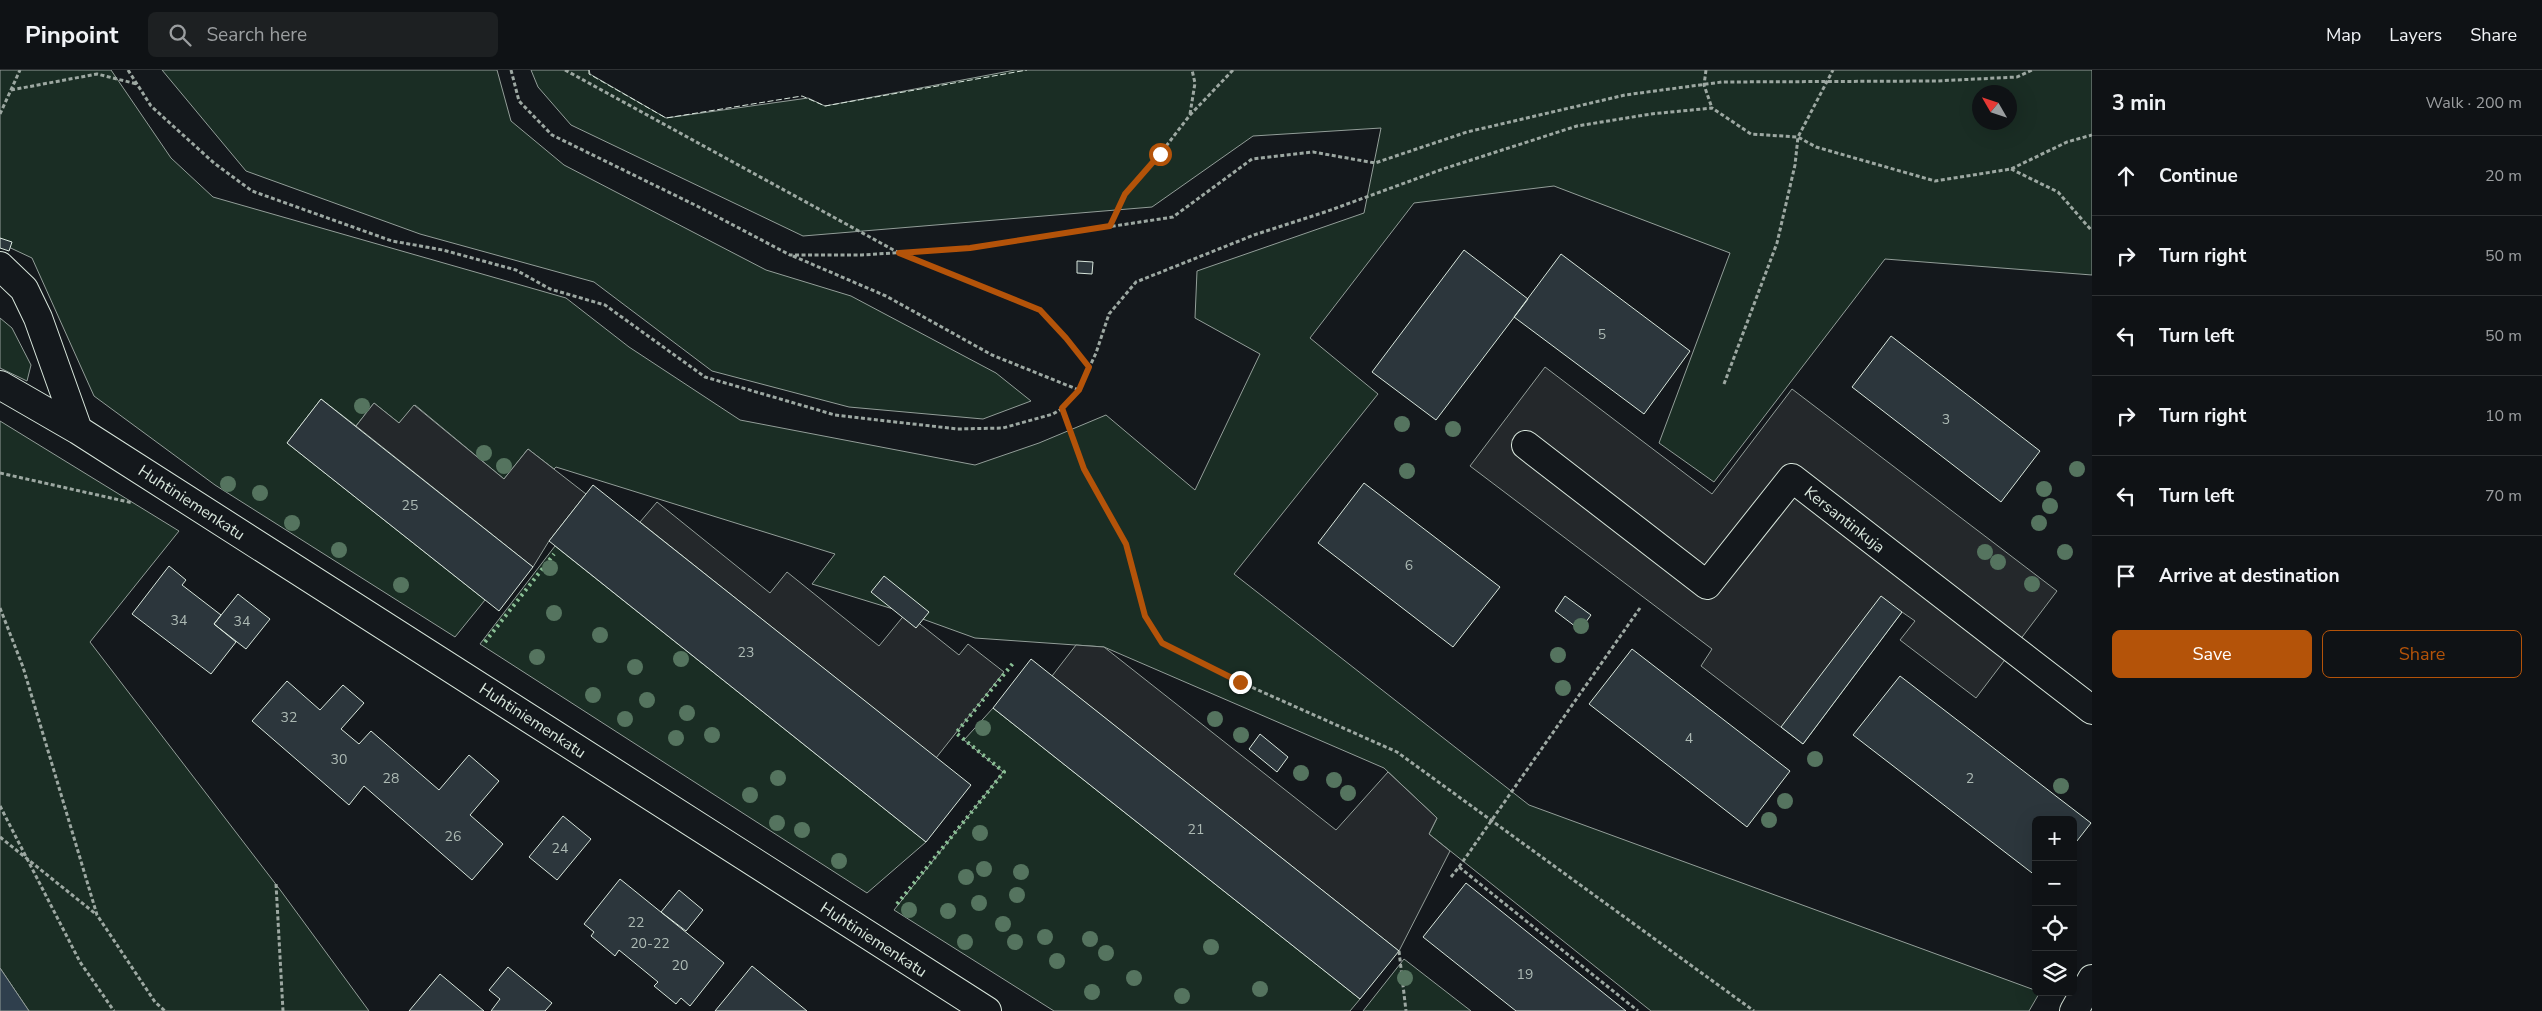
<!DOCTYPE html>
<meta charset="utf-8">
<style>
body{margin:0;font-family:"Nunito Sans",sans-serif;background:#1d2022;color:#f1f3f6}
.controls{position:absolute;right:15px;bottom:15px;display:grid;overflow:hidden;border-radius:8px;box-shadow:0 5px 20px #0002}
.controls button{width:45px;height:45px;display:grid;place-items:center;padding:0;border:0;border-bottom:1px solid #2f3234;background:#0f1215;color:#f1f3f6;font:25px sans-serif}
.compass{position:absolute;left:1972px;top:15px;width:45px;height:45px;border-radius:50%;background:#0f1215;box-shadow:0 5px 20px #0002;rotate:309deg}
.stop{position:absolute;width:15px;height:15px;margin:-11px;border:4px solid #b45309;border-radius:50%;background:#fff}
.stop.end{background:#b45309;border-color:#fff;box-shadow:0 1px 5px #0008}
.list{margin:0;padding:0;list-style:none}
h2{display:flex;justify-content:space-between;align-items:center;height:65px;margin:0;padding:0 20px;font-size:21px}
h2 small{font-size:16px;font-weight:400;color:#9b9ea0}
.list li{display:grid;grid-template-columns:32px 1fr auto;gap:15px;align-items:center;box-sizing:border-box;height:80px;padding:0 20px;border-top:1px solid #2f3234}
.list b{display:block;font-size:19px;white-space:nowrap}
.list em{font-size:16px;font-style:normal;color:#9b9ea0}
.actions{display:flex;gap:10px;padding:15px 20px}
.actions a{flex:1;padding:11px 0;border:1px solid #b45309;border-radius:8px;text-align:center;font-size:18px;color:#b45309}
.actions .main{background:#b45309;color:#fff}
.icon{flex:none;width:28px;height:28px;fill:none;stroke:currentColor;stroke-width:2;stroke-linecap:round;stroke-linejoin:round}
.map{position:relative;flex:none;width:2092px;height:941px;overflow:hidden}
header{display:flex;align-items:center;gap:30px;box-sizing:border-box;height:70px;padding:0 25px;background:#0f1215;border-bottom:1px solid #2f3234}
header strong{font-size:24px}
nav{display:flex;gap:28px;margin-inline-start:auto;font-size:18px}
.search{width:350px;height:45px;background:#1d2022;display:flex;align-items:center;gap:12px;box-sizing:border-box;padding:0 18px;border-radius:8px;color:#9b9ea0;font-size:19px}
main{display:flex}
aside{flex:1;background:#0f1215}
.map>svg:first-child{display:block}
</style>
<header>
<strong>Pinpoint</strong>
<div class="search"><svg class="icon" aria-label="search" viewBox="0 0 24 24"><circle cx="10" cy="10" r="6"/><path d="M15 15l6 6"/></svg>Search here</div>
<nav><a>Map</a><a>Layers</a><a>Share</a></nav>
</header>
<main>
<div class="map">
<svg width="2092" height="941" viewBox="0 0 2092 941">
<rect width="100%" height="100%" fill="#14181c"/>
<path fill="#1a2d24" stroke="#939e99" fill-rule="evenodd" d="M0,0H111L171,88L213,127L566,228L629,277L740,350L975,395L1039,373L1106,345L1195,420L1260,284L1195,248L1197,201L1364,143L1381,58L1253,66L1152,137L803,166L571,55L538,17L531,0H589L590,4L666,48L808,28L825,36L1015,0H2092V205L1885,189L1714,412L1659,373L1730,183L1554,116L1414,133L1310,268L1378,324L1234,504L1529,735L2040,922L2029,941H1651L1429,764L1437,748L1384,698L1104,577L975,568L906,543L812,514L835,484L556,397L554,399L528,379L504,409L415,335L399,353L374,333L356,356L321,329L287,373L485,530L455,567L215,415L94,326L32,188L0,173ZM1980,22H2010V52H1980Z
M162,0H497L511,51L564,95L766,200L851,226L996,303L1031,331L983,349L849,337L712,301L594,212L420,164L246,101Z
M0,248L12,258L31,295L27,311L0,298Z
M0,351L179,461L90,572L281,821L369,941H29L0,898Z
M555,476L926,772L867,823L480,574Z
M993,638L1360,929L1350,941H1054L894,840L1003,702L964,670Z
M1404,889L1471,941H1363Z"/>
<path fill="#24282b" stroke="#939e99" d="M1545,297L1712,424L1792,319L2057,521L1976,628L1900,570L1915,551L1902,542L1803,674L1701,596L1712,579L1470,396Z
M374,333L399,353L414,335L504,409L528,379L586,424L549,471L533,497L356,356Z
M657,432L770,523L787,502L879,576L906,543L959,585L968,574L1004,602L936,688L640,452Z
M1076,575L1104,577L1336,760L1388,702L1437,748L1429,764L1450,781L1399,881L1052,606Z"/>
<path fill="#2f3f4d" stroke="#939e99" d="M0,898L29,941H0Z"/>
<path fill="#2c363c" stroke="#d8e6dc" d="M0,168L12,172L9,181L0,178Z
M1464,180L1528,229L1436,350L1372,302Z
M1561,184L1690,281L1644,344L1514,247Z
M1077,191L1093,192L1092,204L1077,203Z
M1891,266L2040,381L2001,432L1852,317Z
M321,329L533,497L499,541L287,373Z
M1364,413L1500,517L1453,577L1318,473Z
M593,415L971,715L926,772L549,471Z
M169,496L186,510L182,515L221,545L214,554L236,572L211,604L132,544Z
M884,506L929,542L916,558L871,522Z
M238,524L270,549L246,579L214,554Z
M1565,526L1591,545L1580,560L1555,541Z
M1881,526L1902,542L1803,674L1781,657Z
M1632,579L1790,701L1747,757L1589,634Z
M1031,589L1399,881L1360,929L993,638Z
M1900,606L2091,753L2073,776V750H2036V806L1853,665Z
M287,611L320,640L343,615L364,633L341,659L359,674L371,661L439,720L469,685L499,711L470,745L503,774L472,810L364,716L349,735L252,651Z
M1260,664L1288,687L1277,702L1249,679Z
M563,746L591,769L557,810L529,787Z
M620,809L724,893L690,936L681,928L676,934L654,916L658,912L619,880L615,886L591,866L594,862L584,854Z
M1466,813L1626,941H1516L1423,867Z
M679,820L703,840L686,861L661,842Z
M752,896L807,941H715Z
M508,897L552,933L545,941H491L500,929L489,920Z
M440,904L484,941H409Z"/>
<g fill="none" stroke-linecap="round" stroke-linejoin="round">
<g stroke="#d8e6dc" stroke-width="30">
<path id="minor" d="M0,196L24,219L38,248L78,360
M0,315L78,360L987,941
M1526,375L1707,515L1792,408L2092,640
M2074,941L2092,909"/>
</g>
<path stroke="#9da8a2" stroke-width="3" stroke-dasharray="4 2.5" stroke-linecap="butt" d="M128,0L151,36L214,93L252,121L392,171L443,180L516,200L550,219L605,235L705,307L835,345L957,359L1003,358L1053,344L1063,338L1079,320L1096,283L1109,244L1136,212L1254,165L1328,141L1443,99L1577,56L1651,44L1712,38L1751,64L1798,67L1816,77L1935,111L2011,99L2067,72L2092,65
M511,0L519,31L552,65L697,136L790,185H862L970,178L1173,147L1252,89L1313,82L1375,93L1467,62L1625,25L1722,12L1936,11L2017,7L2032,0
M565,0L899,183L1040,241L1066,268L1089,297
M1706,0L1704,15L1712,38
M11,20L97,4L137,14
M0,44L20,0
M1190,44L1195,13L1192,0
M2011,99L2058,122L2092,161
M1110,155L1125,124L1160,84L1190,45L1233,0
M793,186L886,226L992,285L1079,320
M1724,314L1777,173L1795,95L1798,67L1833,0
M1063,338L1084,399L1126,474L1145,546L1162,573L1240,612L1397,682L1754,941
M0,403L133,433
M0,538L23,597L97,845L155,932L165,941
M0,736L80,892L114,941
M0,767L97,845
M1459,797L1640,538
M1451,807L1459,797L1638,941
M276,814L283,941
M1399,881L1406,941"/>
<use href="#minor" stroke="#14181c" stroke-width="28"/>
<path stroke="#8ac095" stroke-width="4" stroke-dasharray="2.5 4" stroke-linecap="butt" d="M485,572L554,484
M897,834L1004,702L956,663L1014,592"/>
<path stroke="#d8e6dc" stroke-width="1" stroke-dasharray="6 2.5" stroke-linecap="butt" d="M589,0V4L666,48L802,26L825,36L1027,0"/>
</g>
<g fill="#55745f">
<circle cx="362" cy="336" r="8"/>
<circle cx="1402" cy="354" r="8"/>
<circle cx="1453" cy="359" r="8"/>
<circle cx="484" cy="383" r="8"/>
<circle cx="504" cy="396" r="8"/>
<circle cx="2077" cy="399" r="8"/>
<circle cx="1407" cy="401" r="8"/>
<circle cx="228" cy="414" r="8"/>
<circle cx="2044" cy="419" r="8"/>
<circle cx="260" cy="423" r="8"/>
<circle cx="2050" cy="436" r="8"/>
<circle cx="292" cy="453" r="8"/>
<circle cx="2039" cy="453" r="8"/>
<circle cx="339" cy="480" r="8"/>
<circle cx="1985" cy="482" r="8"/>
<circle cx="2065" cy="482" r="8"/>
<circle cx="1998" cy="492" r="8"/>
<circle cx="550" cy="498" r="8"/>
<circle cx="2032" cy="514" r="8"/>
<circle cx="401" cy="515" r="8"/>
<circle cx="554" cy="543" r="8"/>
<circle cx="1581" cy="556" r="8"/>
<circle cx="600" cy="565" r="8"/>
<circle cx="1558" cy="585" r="8"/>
<circle cx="537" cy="587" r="8"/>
<circle cx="681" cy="589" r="8"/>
<circle cx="635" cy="597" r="8"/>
<circle cx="1563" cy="618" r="8"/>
<circle cx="593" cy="625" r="8"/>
<circle cx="647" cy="630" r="8"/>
<circle cx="687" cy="643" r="8"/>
<circle cx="625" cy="649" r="8"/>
<circle cx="1215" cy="649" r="8"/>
<circle cx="983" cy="658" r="8"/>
<circle cx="712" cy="665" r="8"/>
<circle cx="1241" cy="665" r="8"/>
<circle cx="676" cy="668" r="8"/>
<circle cx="1815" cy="689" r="8"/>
<circle cx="1301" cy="703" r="8"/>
<circle cx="778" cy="708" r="8"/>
<circle cx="1334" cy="710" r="8"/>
<circle cx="2061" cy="716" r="8"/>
<circle cx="1348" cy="723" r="8"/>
<circle cx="750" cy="725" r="8"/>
<circle cx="1785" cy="731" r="8"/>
<circle cx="1769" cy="750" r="8"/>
<circle cx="777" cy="753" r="8"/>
<circle cx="802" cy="760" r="8"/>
<circle cx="980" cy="763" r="8"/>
<circle cx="839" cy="791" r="8"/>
<circle cx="984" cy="799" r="8"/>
<circle cx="1021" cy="802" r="8"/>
<circle cx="966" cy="807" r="8"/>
<circle cx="1017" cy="825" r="8"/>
<circle cx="979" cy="833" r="8"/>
<circle cx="909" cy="840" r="8"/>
<circle cx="948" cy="841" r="8"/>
<circle cx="1003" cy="854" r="8"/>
<circle cx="1045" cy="867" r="8"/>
<circle cx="1090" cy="869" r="8"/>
<circle cx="965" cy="872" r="8"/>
<circle cx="1015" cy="872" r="8"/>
<circle cx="1211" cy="877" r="8"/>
<circle cx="1106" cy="883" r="8"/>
<circle cx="1057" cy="891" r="8"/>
<circle cx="1134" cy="908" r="8"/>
<circle cx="1405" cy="908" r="8"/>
<circle cx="1260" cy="919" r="8"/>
<circle cx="1092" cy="922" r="8"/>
<circle cx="1182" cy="926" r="8"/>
</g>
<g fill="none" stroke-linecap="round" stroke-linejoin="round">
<path stroke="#b45309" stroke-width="6" d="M1160,84L1125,124L1110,156L970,178L899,183L1040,240L1066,268L1089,297L1079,320L1062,338L1084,399L1126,474L1145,546L1162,573L1240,612"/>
</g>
<g text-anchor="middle" stroke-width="4" stroke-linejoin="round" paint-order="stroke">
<g font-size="14" fill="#adbab4">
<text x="1602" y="269">5</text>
<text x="1946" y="354">3</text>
<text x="410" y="440">25</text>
<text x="1409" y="500">6</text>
<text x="179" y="555">34</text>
<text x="242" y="556">34</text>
<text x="746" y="587">23</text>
<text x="289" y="652">32</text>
<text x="1689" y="673">4</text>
<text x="339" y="694">30</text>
<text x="391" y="713">28</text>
<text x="1970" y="713">2</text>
<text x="1196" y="764">21</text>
<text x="453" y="771">26</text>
<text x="560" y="783">24</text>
<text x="636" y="857">22</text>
<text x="650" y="878">20-22</text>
<text x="680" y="900">20</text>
<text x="1525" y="909">19</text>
</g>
<g font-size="16" fill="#d8e6dc" stroke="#14181c">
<text transform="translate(192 432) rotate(33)" y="6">Huhtiniemenkatu</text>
<text transform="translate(1845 449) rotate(38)" y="6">Kersantinkuja</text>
<text transform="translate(533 650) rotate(33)" y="6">Huhtiniemenkatu</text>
<text transform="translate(874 869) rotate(33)" y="6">Huhtiniemenkatu</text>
</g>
</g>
</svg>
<div class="controls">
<button>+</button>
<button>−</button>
<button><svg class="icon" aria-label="locate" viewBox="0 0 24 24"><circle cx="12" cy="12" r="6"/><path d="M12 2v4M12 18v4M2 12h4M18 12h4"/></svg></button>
<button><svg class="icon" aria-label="layers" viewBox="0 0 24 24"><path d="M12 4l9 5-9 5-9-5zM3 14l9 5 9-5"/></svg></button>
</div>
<svg class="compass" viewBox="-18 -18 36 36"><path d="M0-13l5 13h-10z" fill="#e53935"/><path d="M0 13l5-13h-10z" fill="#9b9ea0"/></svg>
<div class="stop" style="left:1160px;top:84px"></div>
<div class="stop end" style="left:1240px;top:612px"></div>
</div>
<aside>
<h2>3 min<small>Walk · 200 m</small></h2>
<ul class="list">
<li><svg class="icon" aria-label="ahead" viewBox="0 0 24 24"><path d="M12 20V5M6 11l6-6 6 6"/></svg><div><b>Continue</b></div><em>20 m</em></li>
<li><svg class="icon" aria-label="right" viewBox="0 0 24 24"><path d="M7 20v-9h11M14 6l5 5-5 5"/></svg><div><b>Turn right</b></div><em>50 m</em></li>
<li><svg class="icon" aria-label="left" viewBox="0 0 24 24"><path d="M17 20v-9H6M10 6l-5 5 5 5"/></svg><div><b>Turn left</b></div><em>50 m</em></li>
<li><svg class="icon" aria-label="right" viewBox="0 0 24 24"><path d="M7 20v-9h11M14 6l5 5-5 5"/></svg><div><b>Turn right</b></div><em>10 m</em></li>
<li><svg class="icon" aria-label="left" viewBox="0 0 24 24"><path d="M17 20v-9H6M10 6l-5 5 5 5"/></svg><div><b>Turn left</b></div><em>70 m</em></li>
<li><svg class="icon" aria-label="arrive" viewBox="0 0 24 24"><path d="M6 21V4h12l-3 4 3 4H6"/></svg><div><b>Arrive at destination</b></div></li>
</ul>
<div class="actions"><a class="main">Save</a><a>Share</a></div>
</aside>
</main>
